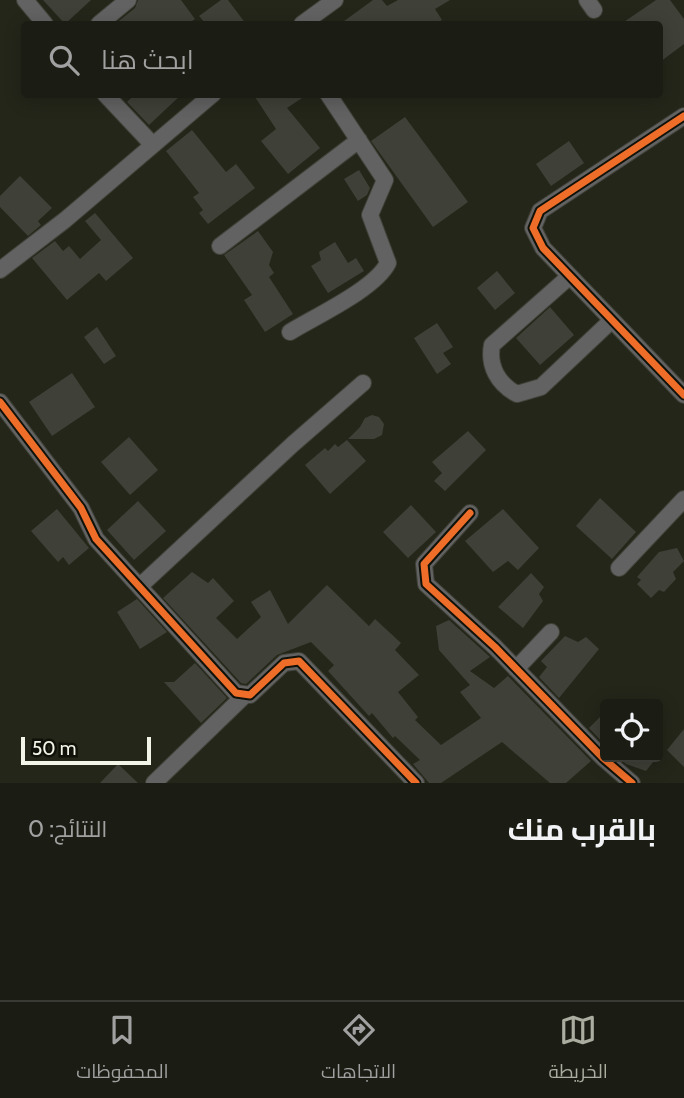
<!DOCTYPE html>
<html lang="ar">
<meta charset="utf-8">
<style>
body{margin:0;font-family:Cabin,Cairo,sans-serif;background:#282922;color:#f1f3f6;direction:rtl}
.controls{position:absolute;right:21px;bottom:21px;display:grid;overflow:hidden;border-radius:7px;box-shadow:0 4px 18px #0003}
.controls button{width:63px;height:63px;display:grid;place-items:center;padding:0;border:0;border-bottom:2px solid #393a34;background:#1b1c14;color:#f1f3f6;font:35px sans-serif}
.scale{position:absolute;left:21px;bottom:18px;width:130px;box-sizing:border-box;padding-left:7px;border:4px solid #f3f5e9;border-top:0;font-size:19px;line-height:24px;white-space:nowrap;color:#f3f5e9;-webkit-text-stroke:5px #101209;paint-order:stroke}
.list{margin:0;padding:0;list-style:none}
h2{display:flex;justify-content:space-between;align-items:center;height:91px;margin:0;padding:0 28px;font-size:30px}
h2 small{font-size:23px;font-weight:400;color:#a0a1a0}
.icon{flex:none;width:38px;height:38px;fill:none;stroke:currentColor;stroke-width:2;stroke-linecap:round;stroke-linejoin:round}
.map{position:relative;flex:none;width:684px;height:783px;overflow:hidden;direction:ltr}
.search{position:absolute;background:#1b1c14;box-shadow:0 4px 18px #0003;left:21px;right:21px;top:21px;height:77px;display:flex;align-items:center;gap:18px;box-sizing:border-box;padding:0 24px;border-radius:7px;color:#a0a1a0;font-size:26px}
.sheet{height:217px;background:#1b1c14}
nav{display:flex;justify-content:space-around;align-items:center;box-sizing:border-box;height:98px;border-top:2px solid #393a34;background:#1b1c14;font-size:19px;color:#a0a1a0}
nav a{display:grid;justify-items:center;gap:4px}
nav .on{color:#abada1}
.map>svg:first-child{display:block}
</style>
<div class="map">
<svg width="684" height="783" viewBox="0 0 684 783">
<rect width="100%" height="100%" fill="#24261a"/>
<path fill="#3f4037" d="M43,0H91L65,24Z
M138,0H181L195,19L188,24H115L135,8Z
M221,0H228L246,24H206L199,16Z
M373,0H382L387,6L398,0H450L435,9L442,20L434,24H340Z
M656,0H670L684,19V44L660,62V24H621Z
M135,94H182L149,125L127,102Z
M253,94H308L287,108L320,148L288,174L261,141L276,129Z
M405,117L468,202L433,227L371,141Z
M192,130L226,172L236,164L255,188L208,224L199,213L203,210L193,197L199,193L166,151Z
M569,141L584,163L551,186L536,164Z
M359,170L370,188L367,195L358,201L344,179Z
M20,176L52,208L38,221L41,225L28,236L0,207V196Z
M95,213L133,258L106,281L99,273L67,300L32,258L55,241L63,251L69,246L80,259L101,240L85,221Z
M258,231L273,252L269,265L274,273L269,277L293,314L265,332L244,300L252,295L224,255Z
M335,242L348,263L356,258L364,271L328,293L311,266L321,260L319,252Z
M497,271L515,293L495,310L477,288Z
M550,307L574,335L540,365L516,338Z
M437,323L453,347L443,353L451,364L437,374L414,338Z
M97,327L116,356L104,364L84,337Z
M72,373L95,407L52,436L29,402Z
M372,415L379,417L384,424L382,435L374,439H348L360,427L365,418Z
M468,431L486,450L445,491L434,481L442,473L432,462Z
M129,437L158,470L130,495L101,462Z
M347,440L366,461L330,494L305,465L325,448L328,451L335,444L338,447Z
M600,498L636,532L612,559L576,526Z
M138,501L166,531L134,560L107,530Z
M411,505L436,532L408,558L383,532Z
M57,509L89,548L69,565L63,557L58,562L31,531Z
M503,509L539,548L518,570L508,561L493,572L465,541Z
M677,548L684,561L673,572L676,579L664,592L659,590L651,598L637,584L641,580L637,577L659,552Z
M192,572L208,583L213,578L234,601L216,618L237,639L261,617L251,602L270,590L288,624L327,585L369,626L375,619L401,643L395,650L419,675L398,692L418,717L415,720L441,745L481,718L460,692L470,685L439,650L436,626L449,620L490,657L470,671L494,688L508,676L591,761L566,783H550L502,742L441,783H429L413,764L420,760L395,736L393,738L372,713L369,716L328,671L334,665L311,642L277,655L246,684L241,683L163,598Z
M531,573L544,587L539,594L543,601L523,628L498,607Z
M137,599L167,632L140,649L117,612Z
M565,636L578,642L586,637L599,649L559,698L539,677L547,667L541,661Z
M195,663L227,698L201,723L164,682H174Z
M605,712V745L589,728Z
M684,729V767L667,750Z
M618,757H657L646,771L626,764Z
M118,764L138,783H100Z"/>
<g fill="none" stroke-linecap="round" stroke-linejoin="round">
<g stroke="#404238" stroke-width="18">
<path id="minor" d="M25,0L45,24
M587,0L594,10
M99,24L128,0
M302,24L335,0
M105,94L152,144
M684,116L540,211L533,228L543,248L684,395
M220,246L359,140
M0,270L65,220L213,94
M570,276L492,345C488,366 498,384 517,394L541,387L612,320
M290,332C316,316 375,289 388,263L370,215L385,180L328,94
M0,402L81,508L96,539L236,693L250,695L284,663L299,661L416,783
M470,513L424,564L426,584L495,647L603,758L632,783
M619,568L684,499
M140,586L293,444L363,383
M516,669L551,632
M154,783L244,696"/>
</g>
<use href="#minor" stroke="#636263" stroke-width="16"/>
<g stroke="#101209" stroke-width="11">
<path id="cycleway" d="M684,116L540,211L533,228L543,248L684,395
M0,402L81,508L96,539L236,693L250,695L284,663L299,661L416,783
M470,513L424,564L426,584L495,647L603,758L632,783"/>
</g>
<use href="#cycleway" stroke="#ee6e29" stroke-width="7"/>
</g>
</svg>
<div class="controls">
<button><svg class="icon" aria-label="locate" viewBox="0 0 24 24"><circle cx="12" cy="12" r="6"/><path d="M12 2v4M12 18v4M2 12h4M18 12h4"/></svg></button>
</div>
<div class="scale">50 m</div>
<div class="search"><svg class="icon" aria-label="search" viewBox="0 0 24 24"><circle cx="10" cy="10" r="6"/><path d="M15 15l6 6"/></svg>ابحث هنا</div>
</div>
<section class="sheet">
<h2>بالقرب منك<small>النتائج: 0</small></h2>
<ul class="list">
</ul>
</section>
<nav>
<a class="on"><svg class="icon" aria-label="map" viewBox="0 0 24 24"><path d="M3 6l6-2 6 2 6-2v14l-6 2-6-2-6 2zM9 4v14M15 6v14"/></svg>الخريطة</a>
<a><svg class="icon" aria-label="directions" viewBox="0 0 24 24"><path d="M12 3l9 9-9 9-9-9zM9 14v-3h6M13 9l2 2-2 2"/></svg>الاتجاهات</a>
<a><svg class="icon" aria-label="saved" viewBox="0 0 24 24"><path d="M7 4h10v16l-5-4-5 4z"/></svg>المحفوظات</a>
</nav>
